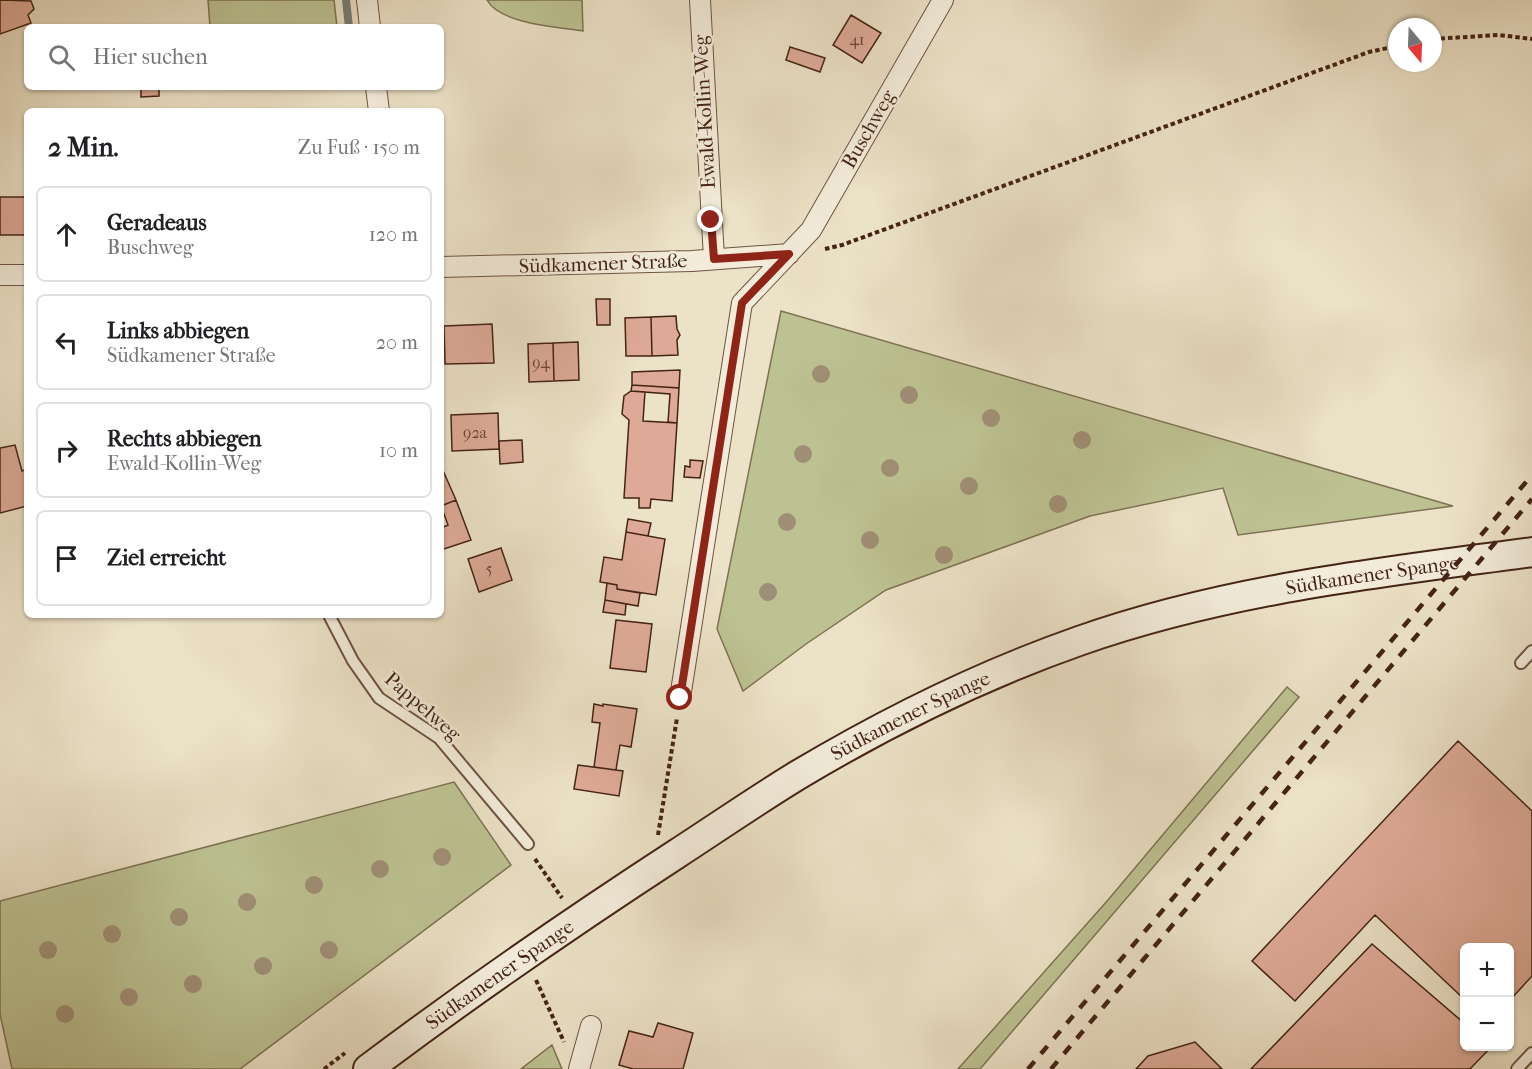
<!DOCTYPE html>
<html lang="de">
<meta charset="utf-8">
<style>
body{margin:0;font-family:"IM FELL French Canon",serif;background:#f2f2f2;color:#202124}
.controls{position:absolute;right:18px;bottom:18px;display:grid;overflow:hidden;border-radius:9px;box-shadow:0 2px 4px #0004}
.controls button{width:54px;height:54px;display:grid;place-items:center;padding:0;border:0;border-bottom:2px solid #e0e0e0;background:#fff;color:#202124;font:30px sans-serif}
.compass{position:absolute;left:1388px;top:18px;width:54px;height:54px;border-radius:50%;background:#fff;box-shadow:0 2px 4px #0004;rotate:161deg}
.stop{position:absolute;width:18px;height:18px;margin:-14px;border:4px solid #8f2418;border-radius:50%;background:#fff}
.stop.end{background:#8f2418;border-color:#fff;box-shadow:0 2px 6px #0008}
.list{margin:0;padding:0;list-style:none}
h2{display:flex;justify-content:space-between;align-items:center;height:78px;margin:0;padding:0 24px;font-size:26px}
h2 small{font-size:20px;font-weight:400;color:#757577}
.list li{display:grid;grid-template-columns:39px 1fr auto;gap:18px;align-items:center;box-sizing:border-box;height:96px;margin:0 12px 12px;padding:0 12px;border:2px solid #e0e0e0;border-radius:9px}
.list b{display:block;font-size:22px;white-space:nowrap}
.list p{margin:0;font-size:20px;white-space:nowrap;color:#757577}
.list em{font-size:20px;font-style:normal;color:#757577}
.icon{flex:none;width:33px;height:33px;fill:none;stroke:currentColor;stroke-width:2;stroke-linecap:round;stroke-linejoin:round}
.map{position:relative;flex:none;width:1532px;height:1069px;overflow:hidden}
.search{position:absolute;background:#fff;box-shadow:0 2px 4px #0004;left:24px;top:24px;width:420px;height:66px;display:flex;align-items:center;gap:15px;box-sizing:border-box;padding:0 21px;border-radius:9px;color:#757577;font-size:22px}
.panel{position:absolute;background:#fff;box-shadow:0 2px 4px #0004;left:24px;top:108px;width:420px;height:510px;border-radius:9px}
.map>svg:first-child{display:block}
</style>
<div class="map">
<svg width="1532" height="1069" viewBox="0 0 1532 1069">
<rect width="100%" height="100%" fill="#ece2c7"/>
<filter id="stains"><feTurbulence type="fractalNoise" baseFrequency=".00333" numOctaves="4"/><feColorMatrix values="0 0 0 0 .2 0 0 0 0 .09 0 0 0 0 .02 0 0 0 .5 -.17"/></filter>
<radialGradient id="worn" r=".72"><stop offset=".6" stop-color="#630" stop-opacity="0"/><stop offset="1" stop-color="#630" stop-opacity=".3"/></radialGradient>
<path fill="#bdc292" stroke="#807254" stroke-width="1.5" d="M208,0H334L337,27H210Z
M487,0H582L583,31C558,27 500,24 487,0Z
M781,311L1453,506L1238,535L1223,488L1090,516L886,590L806,644L743,691L717,629Z
M1287,687L1299,697L980,1069H958L1108,900Z
M454,782L511,865L240,1069H12L0,1014V901Z
M552,1045L562,1069H521Z"/>
<g fill="none" stroke-linecap="round" stroke-linejoin="round">
<path stroke="#777f76" stroke-width="8" d="M346,0L349,27"/>
</g>
<path fill="#deaa97" stroke="#442315" stroke-width="1.5" d="M0,0L31,1L34,9L28,15L31,23L0,34Z
M851,15L881,33L862,63L833,45Z
M790,47L825,58L820,72L786,60Z
M141,87H159V96L141,97Z
M0,197H27V235H0Z
M596,299H610V325H597Z
M676,316L677,329L680,335L677,340L678,355L652,356L651,317Z
M651,317L652,356H626L625,318Z
M492,324L494,363L445,364L444,326Z
M578,342L579,380L554,381L553,343Z
M553,343L554,381L529,382L528,344Z
M680,370L679,388L632,385V372Z
M632,385L679,388L677,423L668,422L670,394L631,391Z
M631,391L645,392L643,421L677,423L672,501L651,499L650,508H639V498H624L629,420L622,414L624,396Z
M498,413L499,449L452,451L451,415Z
M522,440L523,462L500,464L499,441Z
M15,445L22,471L27,469V506L0,513V448Z
M690,460L703,461L700,478L684,477L685,466L690,467Z
M441,466L456,500L441,506Z
M456,500L471,540L441,550V528L448,525L441,506Z
M628,519L651,523L648,536L626,532Z
M626,532L665,539L656,595L617,589V585L600,582L604,557L622,560Z
M501,548L512,580L479,592L468,559Z
M607,583L617,585V589L640,593L638,606L605,600Z
M605,600L626,604L625,615L603,612Z
M616,620L652,624L646,672L610,668Z
M594,704L603,706V704L637,709L631,747L620,745L616,770L594,767L600,723L592,722Z
M1458,741L1532,811V976L1510,1000V948H1464V999L1375,915L1295,1001L1252,961Z
M578,765L623,771L619,796L574,789Z
M1372,944L1464,1023V1046H1492L1470,1069H1251Z
M658,1023L693,1033L683,1069H633L619,1065L629,1031L653,1037Z
M1195,1042L1222,1069H1136L1148,1056Z"/>
<g fill="none" stroke-linecap="round" stroke-linejoin="round">
<g stroke="#6e5342" stroke-width="14">
<path id="lane" d="M329,615L353,661L379,698L439,738L528,844
M1521,663L1532,651
M1517,1069L1532,1053"/>
</g>
<g stroke="#6e5342" stroke-width="22">
<path id="street" d="M367,0L370,27
M700,0L714,259
M376,87L379,111
M441,267L692,261L789,254
M0,275H27
M680,698L742,303L811,230L943,0
M579,1069L591,1026"/>
</g>
<g stroke="#442315" stroke-width="32">
<g id="secondary">
<path id="s1" d="M368,1069C469,993 572,922 678,853C718,827 757,800 798,775C887,722 982,675 1079,641C1227,589 1378,573 1532,552"/>
</g>
</g>
<path stroke="#442315" stroke-width="4" stroke-dasharray="4.5 3" stroke-linecap="butt" d="M1433,39L1499,35L1532,39
M825,249L842,245L1369,52L1397,46
M658,835L677,718
M535,859L562,898
M536,980L564,1042
M324,1069L345,1053"/>
<use href="#lane" stroke="#f3ecdb" stroke-width="10"/>
<use href="#street" stroke="#f3ecdb" stroke-width="20"/>
<use href="#secondary" stroke="#f3ecdb" stroke-width="28"/>
<path stroke="#442315" stroke-width="4.5" stroke-dasharray="10 10" stroke-linecap="butt" d="M1028,1069L1532,475
M1051,1069L1532,499"/>
</g>
<g fill="#a08f76">
<circle cx="821" cy="374" r="9"/>
<circle cx="909" cy="395" r="9"/>
<circle cx="991" cy="418" r="9"/>
<circle cx="1082" cy="440" r="9"/>
<circle cx="803" cy="454" r="9"/>
<circle cx="890" cy="468" r="9"/>
<circle cx="969" cy="486" r="9"/>
<circle cx="1058" cy="504" r="9"/>
<circle cx="787" cy="522" r="9"/>
<circle cx="870" cy="540" r="9"/>
<circle cx="944" cy="555" r="9"/>
<circle cx="768" cy="592" r="9"/>
<circle cx="442" cy="857" r="9"/>
<circle cx="380" cy="869" r="9"/>
<circle cx="314" cy="885" r="9"/>
<circle cx="247" cy="902" r="9"/>
<circle cx="179" cy="917" r="9"/>
<circle cx="112" cy="934" r="9"/>
<circle cx="48" cy="950" r="9"/>
<circle cx="329" cy="950" r="9"/>
<circle cx="263" cy="966" r="9"/>
<circle cx="193" cy="984" r="9"/>
<circle cx="129" cy="997" r="9"/>
<circle cx="65" cy="1014" r="9"/>
</g>
<g fill="none" stroke-linecap="round" stroke-linejoin="round">
<path stroke="#8f2418" stroke-width="8" d="M680,698L742,303L789,254L714,259L711,220"/>
</g>
<g text-anchor="middle" stroke-width="5" stroke-linejoin="round" paint-order="stroke">
<g font-size="16" fill="#6a4536">
<text x="857" y="45">41</text>
<text x="541" y="368">94</text>
<text x="475" y="438">92a</text>
<text x="489" y="574">5</text>
</g>
<g font-size="20" fill="#442315" stroke="#f3ecdb">
<text transform="translate(704 112) rotate(-93)" y="7">Ewald-Kollin-Weg</text>
<text transform="translate(868 129) rotate(-60)" y="7">Buschweg</text>
<text transform="translate(603 263) rotate(-2)" y="7">Südkamener Straße</text>
<text dy="7" stroke="none"><textPath href="#s1" startOffset="1134">Südkamener Spange</textPath></text>
<text transform="translate(423 706) rotate(41)" y="7">Pappelweg</text>
<text dy="7" stroke="none"><textPath href="#s1" startOffset="648">Südkamener Spange</textPath></text>
<text dy="7" stroke="none"><textPath href="#s1" startOffset="162">Südkamener Spange</textPath></text>
</g>
</g>
<rect width="100%" height="100%" filter="url(#stains)"/>
<rect width="100%" height="100%" fill="url(#worn)"/>
</svg>
<div class="controls">
<button>+</button>
<button>−</button>
</div>
<svg class="compass" viewBox="-18 -18 36 36"><path d="M0-13l5 13h-10z" fill="#e53935"/><path d="M0 13l5-13h-10z" fill="#757577"/></svg>
<div class="stop" style="left:680px;top:698px"></div>
<div class="stop end" style="left:711px;top:220px"></div>
<div class="search"><svg class="icon" aria-label="search" viewBox="0 0 24 24"><circle cx="10" cy="10" r="6"/><path d="M15 15l6 6"/></svg>Hier suchen</div>
<section class="panel">
<h2>2 Min.<small>Zu Fuß · 150 m</small></h2>
<ul class="list">
<li><svg class="icon" aria-label="ahead" viewBox="0 0 24 24"><path d="M12 20V5M6 11l6-6 6 6"/></svg><div><b>Geradeaus</b><p>Buschweg</p></div><em>120 m</em></li>
<li><svg class="icon" aria-label="left" viewBox="0 0 24 24"><path d="M17 20v-9H6M10 6l-5 5 5 5"/></svg><div><b>Links abbiegen</b><p>Südkamener Straße</p></div><em>20 m</em></li>
<li><svg class="icon" aria-label="right" viewBox="0 0 24 24"><path d="M7 20v-9h11M14 6l5 5-5 5"/></svg><div><b>Rechts abbiegen</b><p>Ewald-Kollin-Weg</p></div><em>10 m</em></li>
<li><svg class="icon" aria-label="arrive" viewBox="0 0 24 24"><path d="M6 21V4h12l-3 4 3 4H6"/></svg><div><b>Ziel erreicht</b></div></li>
</ul>
</section>
</div>
